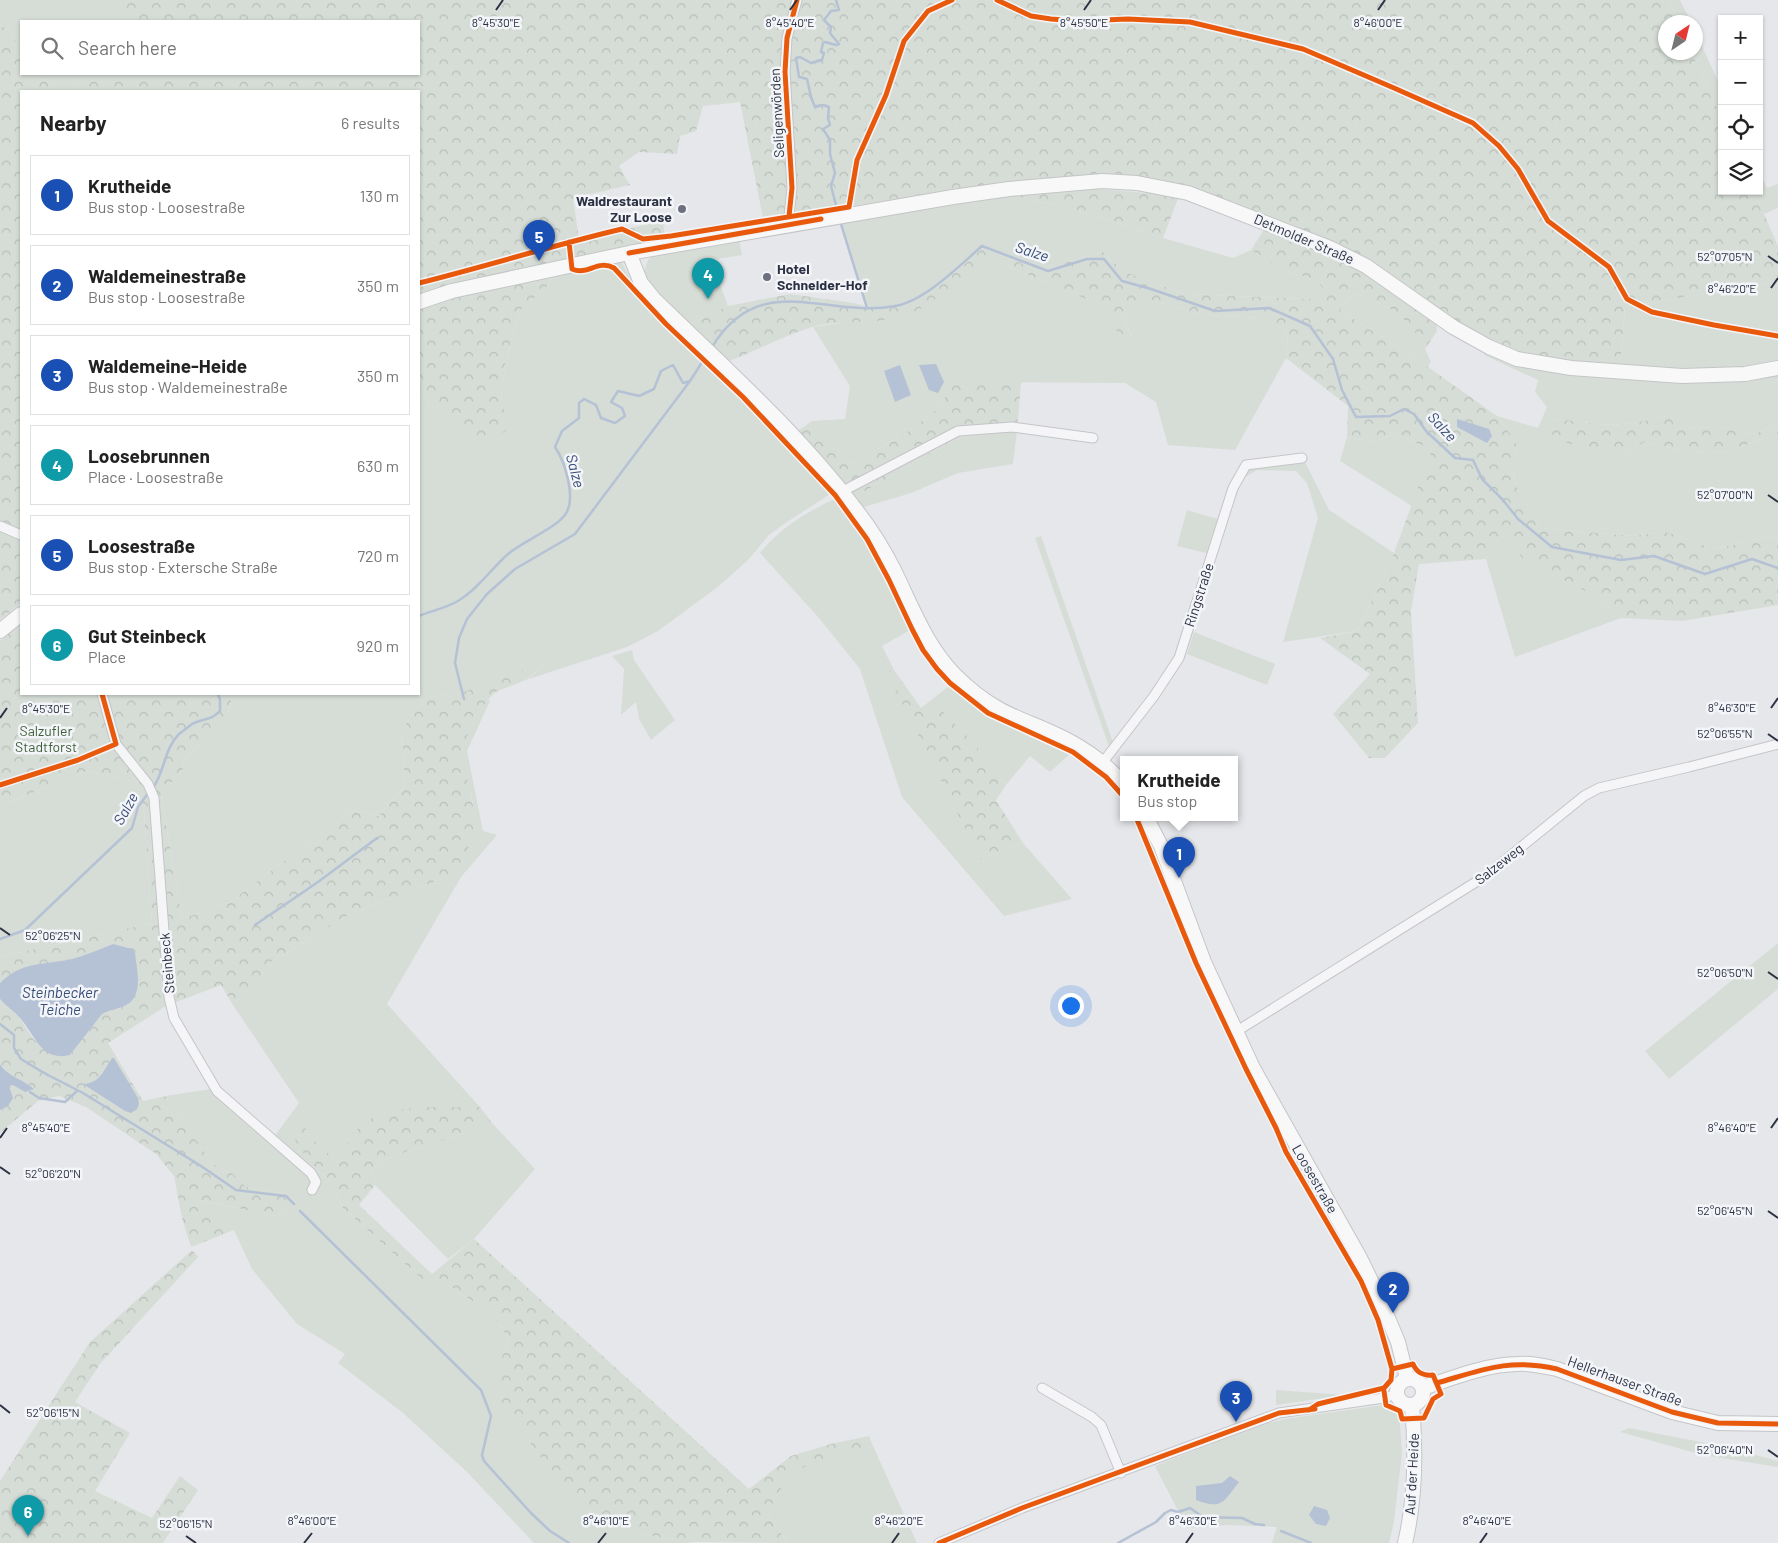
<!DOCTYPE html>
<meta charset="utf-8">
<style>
body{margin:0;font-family:Barlow,sans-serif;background:#f6f6f6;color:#222}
.controls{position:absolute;right:15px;top:15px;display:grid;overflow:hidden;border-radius:0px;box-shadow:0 1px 4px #0004}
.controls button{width:45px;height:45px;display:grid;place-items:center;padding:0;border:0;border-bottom:1px solid #e0e0e0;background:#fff;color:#222;font:25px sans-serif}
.compass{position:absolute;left:1658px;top:15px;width:45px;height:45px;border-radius:50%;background:#fff;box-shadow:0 1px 4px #0004;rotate:35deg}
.you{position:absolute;left:1070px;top:1005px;width:18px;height:18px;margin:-12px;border:4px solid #fff;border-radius:50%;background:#1a73e8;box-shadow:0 0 0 8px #1a73e833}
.badge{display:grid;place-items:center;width:32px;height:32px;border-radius:50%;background:#6d717e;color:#fff;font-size:16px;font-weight:700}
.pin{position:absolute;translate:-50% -41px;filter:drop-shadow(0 1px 2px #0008)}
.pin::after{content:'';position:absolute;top:26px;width:18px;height:15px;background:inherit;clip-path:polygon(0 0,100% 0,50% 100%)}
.popup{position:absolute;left:1120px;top:756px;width:118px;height:65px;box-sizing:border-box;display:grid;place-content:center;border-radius:0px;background:#fff;filter:drop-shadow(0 1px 4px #0005);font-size:16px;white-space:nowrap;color:#767676}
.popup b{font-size:19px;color:#222}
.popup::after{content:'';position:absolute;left:50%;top:100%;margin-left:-10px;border:10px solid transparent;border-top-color:#fff}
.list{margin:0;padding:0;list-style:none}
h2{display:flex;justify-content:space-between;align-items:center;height:65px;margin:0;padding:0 20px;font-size:21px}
h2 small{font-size:16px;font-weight:400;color:#767676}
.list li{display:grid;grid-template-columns:32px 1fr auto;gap:15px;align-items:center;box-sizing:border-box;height:80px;margin:0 10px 10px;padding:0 10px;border:1px solid #e0e0e0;border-radius:0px}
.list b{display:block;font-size:19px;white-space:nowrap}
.list p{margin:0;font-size:16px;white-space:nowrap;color:#767676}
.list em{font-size:16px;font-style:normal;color:#767676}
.icon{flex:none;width:28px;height:28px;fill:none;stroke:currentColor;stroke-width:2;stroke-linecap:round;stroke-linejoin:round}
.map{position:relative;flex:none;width:1778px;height:1543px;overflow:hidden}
.search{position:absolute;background:#fff;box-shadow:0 1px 4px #0004;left:20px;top:20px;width:400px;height:55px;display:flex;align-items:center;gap:12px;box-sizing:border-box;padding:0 18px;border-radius:0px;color:#767676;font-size:19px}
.panel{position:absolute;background:#fff;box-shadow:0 1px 4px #0004;left:20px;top:90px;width:400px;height:605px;border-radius:0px}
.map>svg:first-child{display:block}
</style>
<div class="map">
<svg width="1778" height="1543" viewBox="0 0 1778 1543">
<defs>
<pattern id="forest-crowns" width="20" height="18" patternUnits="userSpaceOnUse" patternTransform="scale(1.25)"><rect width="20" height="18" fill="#d6ddd6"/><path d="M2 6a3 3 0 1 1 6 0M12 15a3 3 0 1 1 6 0" fill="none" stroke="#b8beb9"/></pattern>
</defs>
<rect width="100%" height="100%" fill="#e6e7ea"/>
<path fill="#d6ddd6" d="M0,0H119L130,21H21V48L8,31L0,24Z
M1669,0H1680L1691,22H1679Z
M1696,33L1722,90V120L1692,53L1696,52Z
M41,74H82L70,91H55Z
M1759,171L1767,188L1778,184V208L1764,214L1754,191H1759Z
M1013,194L1031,201L1057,204L1163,238L1233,258L1251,250C1263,257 1275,267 1289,272C1302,277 1313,276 1323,288V291L1316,297L1309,299L1184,294L1123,271L1103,252L1095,253L1041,271L983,248C959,268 927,302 896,307C887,308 877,308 868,309L866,306L839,221Z
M739,239L742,255L711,260L728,306L687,325C677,314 646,287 645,272C645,265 648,260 652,255Z
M619,257L631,280L664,315L753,401L835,491L787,522L769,535L748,560L719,586L658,631L627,647L529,679L542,665L547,663L466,691L423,699L402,730L405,786L379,816L352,810L230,902L182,919L161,794L182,771L185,757L225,723L233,694H419V394L460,432L501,400L505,365L515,325L522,308L545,290L556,270Z
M988,258L1107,308L1118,333L1132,338L1124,316L1145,298L1202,315L1262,318L1288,331L1286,358L1235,450L1168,445L1156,402L1125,383L954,382L939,408L909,431L851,465L812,421L845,419L850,386L813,327L913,312L938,296Z
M1778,282V424L1753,435L1717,427L1677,428L1670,415C1647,420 1623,427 1599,424C1582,423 1567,418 1549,421L1597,449L1622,457L1644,442L1694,453L1729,451L1778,434V539L1768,537L1715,549L1666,532L1632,536L1540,528L1514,482L1516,442L1497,416L1538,428L1547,407L1535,392L1538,380L1484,355L1487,351L1620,368L1625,307Z
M1357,294C1381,303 1405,314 1419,337C1424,344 1427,354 1431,362L1428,367L1340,310L1348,298Z
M1017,431L1013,464L958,473L911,493L861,508L853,498L947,444L969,435Z
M1393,434L1432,449L1412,506L1340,461L1347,437L1375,442Z
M1304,460L1329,510L1394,553L1358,631L1283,642L1318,518L1307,483L1296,471L1257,470L1238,481L1248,468Z
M835,499L865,540L887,580L910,630L882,646L894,670L887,671L980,859L1023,843L1072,899L1004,916L902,797L860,669L819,618L760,553C780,528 806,512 835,499Z
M1187,510L1221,520L1211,554L1177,546Z
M1041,536L1114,745L1110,749L1035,538Z
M1502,536L1527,563L1580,588L1605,604L1621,618L1515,657L1486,559Z
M1194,632L1275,664L1267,685L1187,654Z
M632,650L634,660L675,720L651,740L639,719L636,702L621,715L624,669L612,656Z
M949,686L986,714L1071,753L1050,772L1030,756L1006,785L972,741L921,708Z
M488,699L490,701L467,751L483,831L497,835L461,877L387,1004L480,1107H423L339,1163L308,1135L301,1118L311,1165L329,1179L343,1208L424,1281L432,1274L489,1312L502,1327L509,1342L498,1365L589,1510L637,1533L693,1543H534L466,1471L403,1413L338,1363L345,1354L297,1324L252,1269L234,1230L198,1200L280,1217L296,1202L286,1194L246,1187L233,1174L213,1164L165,1096L211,1089L271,1141L299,1103L233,1005L270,967L269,963L354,912L455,874C469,849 480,824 471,795C467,782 461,767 461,754C461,739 480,711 488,699Z
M87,771L136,782L141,794L144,812L152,923L0,957V806Z
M1778,943V989L1669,1079L1645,1051Z
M493,1124L535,1169L474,1239L448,1259L375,1185L371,1172L380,1162L405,1152Z
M1276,1390L1345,1395L1276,1405Z
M1383,1405L1399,1412L1402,1453L1394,1521L1389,1543H1272L1277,1527L1230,1525L1187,1528L1155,1466L1260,1425L1291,1418Z
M1629,1428L1721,1446L1778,1461V1467L1703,1455L1620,1432Z
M873,1446L917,1543H787L768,1513L786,1480L811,1462Z"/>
<path fill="url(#forest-crowns)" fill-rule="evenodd" d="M119,0H1669L1679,22H1666V52L1692,53L1722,120V191H1754L1778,246V282L1625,307L1620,368L1534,358L1486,341L1374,266L1136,179L945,193L763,218L740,102L703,106L696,131L680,136L677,154L639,152L619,166L630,185L573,198L579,239L663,221L665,239L624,247L622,250L419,299V91H70L82,74H419V21H130Z
M0,24L8,31L21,48V74H41L55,91H21V603L0,620Z
M1078,187L1179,196L1163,238L1057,204L1031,201L1013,194Z
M1266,226L1360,269L1436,320L1437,331L1425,349C1410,317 1389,306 1357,294L1348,298L1340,310L1428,367L1497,416L1516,442L1514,482L1540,528L1632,536L1666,532L1715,549L1768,537L1778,539V605L1682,621L1621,618L1605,604L1580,588L1527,563L1502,536L1486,559L1419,564L1411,611L1418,723L1385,758H1369L1333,714L1370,674L1320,638L1358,631L1394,553L1432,449L1393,434L1375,442L1347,437L1348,406L1286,358L1288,331L1262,318L1202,315L1145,298L1124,316L1132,339L1118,334L1107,308L988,258C964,276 940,299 914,312C884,327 844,318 812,327C784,336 755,351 727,362L687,325L728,306L790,294L853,303L866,306L868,309C877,308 887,308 896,307C927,302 959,268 983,248L1041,271L1095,253L1103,252L1123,271L1184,294L1309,299C1315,297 1322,294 1323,288C1313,276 1302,277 1289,272C1275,267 1263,257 1251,250Z
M556,270L545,290L522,308L515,325L505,365L501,400L510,428L483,446L460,432L419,394V305Z
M954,382H1021L1017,431L969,435L947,444L853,498L796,432L812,421L851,465L909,431L939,408Z
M1670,415L1677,428L1717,427L1753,435L1778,424V434L1729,451L1694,453L1644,442L1622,457L1597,449L1563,442L1546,430L1549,421C1567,418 1582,423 1599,424C1623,427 1647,420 1670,415Z
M21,624V694H233L225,723L185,757L182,771L161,794L182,919L230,902L352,810L379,816L405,786L402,730L423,699L466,691L544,663L528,679L496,692L488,699L471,726L461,752L474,810V829L467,852L455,874L354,912L269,963L270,967L233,1005L221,985L166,1006L108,1043L143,1101L165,1096L213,1164L233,1174L246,1187L286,1194L296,1202L280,1217L199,1200L234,1230L191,1247L182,1218L174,1176L156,1154L86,1107L59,1096L38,1101L0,1133V1110L8,1106V1086L13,1085L25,1092L30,1085L11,1076L0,1064V999L19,1017L34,1040L70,1055L102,1014C109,1010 118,1010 124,1006C154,988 126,963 113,944C100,949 86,955 72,959C46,965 21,961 0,983V957L152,923L144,812L141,794L136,782L87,771L0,806V641ZM112,1058L125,1111L84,1084C99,1083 104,1070 112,1058Z
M894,670L921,708L943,712L972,741L1006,785L996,800L1023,843L980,859L886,671Z
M423,1107H480L493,1124L405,1152L380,1162L371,1172L375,1185L359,1205L432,1274L474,1239L749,1489L791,1456L831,1444L869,1436L873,1446L810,1463L786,1480L768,1513L787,1543L687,1542L637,1533L589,1510L558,1482L498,1397V1365L509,1342L502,1327L489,1312L432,1274L425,1282L343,1208L329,1179L311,1165L290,1132L301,1117L308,1135L339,1163C346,1141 358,1123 380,1114C393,1109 409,1109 423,1107Z
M192,1250L198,1257L100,1364L75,1402L130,1433L95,1491L152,1518L180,1476L198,1490L163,1543H0V1481L90,1342Z"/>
<path fill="#b5c1d4" d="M936,364L944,382L938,393L929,390L919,365Z
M900,365L911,395L895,402L884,371Z
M1457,419L1489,429L1492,436L1487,443L1457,427Z
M113,944L132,949L135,953C137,972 145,999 122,1007C115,1010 109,1010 102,1014L70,1055C41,1062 35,1035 20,1018C14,1011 6,1006 0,999V983C21,961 45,965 72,959C86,955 100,949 113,944Z
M112,1058H114L138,1098L139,1104L137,1109L131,1113L125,1111L83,1084C100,1083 103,1071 112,1058Z
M0,1064C8,1077 23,1079 34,1089L25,1092L13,1085L9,1086L13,1098L8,1106L0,1110Z
M1230,1476L1239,1482C1223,1502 1223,1510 1196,1500V1486L1222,1483Z
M1314,1506L1327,1510L1330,1518L1326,1526L1316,1524L1309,1515Z"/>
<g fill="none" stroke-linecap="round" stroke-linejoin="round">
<path stroke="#b5c1d4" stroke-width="2.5" d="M836,205L831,186L835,173L830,154V140L823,129L830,125L828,118L829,107L823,105L815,107L811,97L807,79L799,77L796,58L800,57L811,63L822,60L824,53L821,52L823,43L825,42L836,45L839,44L830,33L831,27L824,20L831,11L839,10L836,0
M841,224L867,308
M712,347C760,268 826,319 895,306C925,301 959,266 982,246L1048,271L1087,259H1104L1122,281L1151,289L1215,311L1269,308L1310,326L1333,359L1342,390L1356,417L1390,416L1404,409L1414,414L1426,431L1455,458L1473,460L1482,479L1503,500L1518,519L1552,547L1621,560L1654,556L1705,574L1752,559L1778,568
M419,616C431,611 446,608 458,601C478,589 491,569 508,554C523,541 553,530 565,515C577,499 565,462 555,447L562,431L579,418V403L584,399L596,405L601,418L615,423L625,416L622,408L611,402L618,391L639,396L654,389L661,371L673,365L683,383L690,381L706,356
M464,699L455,663L459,638L467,619L487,594L515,569L575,534L690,381
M153,788C165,771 164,749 179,734C183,731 188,727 192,724C203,718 211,721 220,711V700L218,694
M255,925L318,882L377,838
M0,939L25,930L132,828L138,807L149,792
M0,1024L14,1035V1048L21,1059L44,1073L83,1093L201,1166L236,1190L286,1196L294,1204
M30,1092L39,1098L65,1102L77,1091
M300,1211L481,1390L491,1416L482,1455L484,1461L531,1513L550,1531L569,1543
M1281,1531L1311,1543
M1118,1543L1156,1522L1165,1513L1171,1510L1178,1512L1190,1508L1203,1517L1242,1518L1255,1524L1264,1525"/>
<g stroke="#c4c5c8" stroke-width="11">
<path id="street" d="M791,225L789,216L792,188L785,72L787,38L797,0
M841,492L958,431L1012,427L1093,438
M0,526L21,535
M102,694L116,744L148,784L154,798L169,997L174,1018L217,1091L311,1173L316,1182L312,1190
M1103,762L1154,696L1179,658L1233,488L1246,465L1302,458
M1237,1031L1484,877L1584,796L1599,788L1689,767L1778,744
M1042,1388L1092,1417L1101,1425L1121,1473
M939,1543L1022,1508L1279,1413L1384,1398L1397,1394"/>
</g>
<g stroke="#c4c5c8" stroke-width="16">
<path id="secondary" d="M629,253L641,283L654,299C722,365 796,431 853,506C869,526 883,548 894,570C912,607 926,645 954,674C967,687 983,700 999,709C1025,723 1055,731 1081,748C1098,758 1111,770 1124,784
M419,302L452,291L629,253L953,197L1009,189L1102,181L1137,183L1188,193L1330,248L1366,266L1453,327L1489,347L1517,359L1571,368L1682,376L1745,374L1778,368
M0,631L21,614
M1146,817L1161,846L1204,962L1253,1068L1360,1258L1380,1299L1398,1342L1407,1378
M1397 1392a13 13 0 1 1 26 0a13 13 0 1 1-26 0Z
M1423,1388C1452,1378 1488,1364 1518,1364C1531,1363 1544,1366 1557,1369L1672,1412L1718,1423L1778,1424
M1405,1543C1416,1497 1416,1451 1412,1405"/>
</g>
<use href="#street" stroke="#f5f5f7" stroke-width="9"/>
<use href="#secondary" stroke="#f8f8f8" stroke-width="14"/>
<g stroke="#f4f5f9" stroke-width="8">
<path id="cycleway" d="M997,0L1031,16L1051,19L1079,21L1128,19L1190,22L1303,49L1394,88L1473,123L1499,146L1518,169L1548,221L1609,267L1627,299L1652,312L1714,325L1778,336
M789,216L792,188L785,72L787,38L797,0
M569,242L572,269C588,276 597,259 614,268L666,324L743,397L835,495L867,539L889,580L912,629L923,650L937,669L950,683L988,713L1073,752L1106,777L1124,797
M629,253L821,219
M419,283C487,266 554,245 622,229L643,239L671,236L849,207L857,160L886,95L904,41L928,11L952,0
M0,785L78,760L116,744L102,694
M1136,817L1196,963L1246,1069L1276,1128L1286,1152L1361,1281L1378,1320L1392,1369L1391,1380L1384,1388L1318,1404L1309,1410
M1437,1383C1482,1370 1509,1358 1557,1369L1672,1412L1718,1423L1778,1424
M1384,1391L1386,1405L1400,1411L1402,1419L1424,1418L1433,1399L1441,1394L1433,1375C1423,1376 1417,1373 1413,1364L1392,1369
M939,1543L1022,1508L1279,1413L1315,1409"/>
</g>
<use href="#cycleway" stroke="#e8590c" stroke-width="5"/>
</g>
<path fill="none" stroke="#2c3244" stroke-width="2" d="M496,10L503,0M790,10L797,0M1084,10L1091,0M1378,10L1385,0M1768,256L1778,263M1771,288L1778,278M1768,495L1778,502M1771,708L1778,698M0,718L7,708M1768,734L1778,741M0,928L10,935M1768,972L1778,979M1771,1128L1778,1118M0,1138L7,1128M0,1167L10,1174M1768,1211L1778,1218M0,1405L10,1413M1768,1450L1778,1457M186,1536L196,1543M304,1543L312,1533M598,1543L606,1533M892,1543L899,1533M1186,1543L1193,1533M1480,1543L1487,1533"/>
<g fill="#6d717e" stroke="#f4f5f9" stroke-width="2">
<circle cx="682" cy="209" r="5"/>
<circle cx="767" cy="277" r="5"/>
</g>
<g text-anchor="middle" stroke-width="5" stroke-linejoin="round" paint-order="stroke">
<g font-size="14" fill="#2c3244" stroke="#f4f5f9">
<text transform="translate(777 113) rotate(-93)" y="5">Seligenwörden</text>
<text transform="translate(1304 239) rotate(23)" y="5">Detmolder Straße</text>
<text transform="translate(1199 595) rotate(-72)" y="5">Ringstraße</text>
<text transform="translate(1499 864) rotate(-38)" y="5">Salzeweg</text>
<text transform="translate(167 963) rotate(-95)" y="5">Steinbeck</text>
<text transform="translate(1315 1179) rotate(60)" y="5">Loosestraße</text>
<text transform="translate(1625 1381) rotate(20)" y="5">Hellerhauser Straße</text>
<text transform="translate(1412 1474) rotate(-87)" y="5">Auf der Heide</text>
</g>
<g font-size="14" font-weight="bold" fill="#2c3244" stroke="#f4f5f9" text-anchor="end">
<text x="672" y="206">Waldrestaurant<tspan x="672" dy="16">Zur Loose</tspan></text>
<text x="777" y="274" text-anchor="start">Hotel<tspan x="777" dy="16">Schneider-Hof</tspan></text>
</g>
<g font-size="14" fill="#3d5f39" stroke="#f4f5f9">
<text x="46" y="736">Salzufler<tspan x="46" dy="16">Stadtforst</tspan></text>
</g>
<g font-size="15" font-style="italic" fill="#364e77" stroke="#f4f5f9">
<text transform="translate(1032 252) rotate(18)" y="5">Salze</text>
<text transform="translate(1442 427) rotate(47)" y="5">Salze</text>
<text transform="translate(575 471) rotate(75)" y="5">Salze</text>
<text transform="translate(126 809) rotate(-61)" y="5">Salze</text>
<text x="60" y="998">Steinbecker<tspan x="60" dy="17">Teiche</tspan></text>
</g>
</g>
<g font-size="12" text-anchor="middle" fill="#2c3244" stroke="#f4f5f9" stroke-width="5" stroke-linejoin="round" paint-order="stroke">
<text x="496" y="27">8°45'30"E</text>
<text x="790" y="27">8°45'40"E</text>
<text x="1084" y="27">8°45'50"E</text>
<text x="1378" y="27">8°46'00"E</text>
<text x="1725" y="261">52°07'05"N</text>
<text x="1732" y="293">8°46'20"E</text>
<text x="1725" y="499">52°07'00"N</text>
<text x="1732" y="712">8°46'30"E</text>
<text x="46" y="713">8°45'30"E</text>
<text x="1725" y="738">52°06'55"N</text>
<text x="53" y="940">52°06'25"N</text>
<text x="1725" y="977">52°06'50"N</text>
<text x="1732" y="1132">8°46'40"E</text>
<text x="46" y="1132">8°45'40"E</text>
<text x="53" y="1178">52°06'20"N</text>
<text x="1725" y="1215">52°06'45"N</text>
<text x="53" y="1417">52°06'15"N</text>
<text x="1725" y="1454">52°06'40"N</text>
<text x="312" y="1525">8°46'00"E</text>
<text x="606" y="1525">8°46'10"E</text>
<text x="899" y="1525">8°46'20"E</text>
<text x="1193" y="1525">8°46'30"E</text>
<text x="1487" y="1525">8°46'40"E</text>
<text x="186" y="1528">52°06'15"N</text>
</g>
</svg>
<div class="controls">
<button>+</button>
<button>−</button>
<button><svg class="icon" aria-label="locate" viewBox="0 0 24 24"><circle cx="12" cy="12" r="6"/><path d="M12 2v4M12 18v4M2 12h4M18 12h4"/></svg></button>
<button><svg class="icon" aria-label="layers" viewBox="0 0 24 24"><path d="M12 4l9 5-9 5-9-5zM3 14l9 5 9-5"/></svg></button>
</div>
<svg class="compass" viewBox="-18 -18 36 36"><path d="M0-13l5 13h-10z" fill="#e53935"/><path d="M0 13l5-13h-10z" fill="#767676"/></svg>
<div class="you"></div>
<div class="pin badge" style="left:1179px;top:878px;background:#1a4fb4">1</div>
<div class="popup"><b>Krutheide</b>Bus stop</div>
<div class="pin badge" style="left:1393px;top:1313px;background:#1a4fb4">2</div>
<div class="pin badge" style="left:1236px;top:1422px;background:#1a4fb4">3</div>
<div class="pin badge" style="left:708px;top:299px;background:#0f9aa8">4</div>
<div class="pin badge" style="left:539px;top:261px;background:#1a4fb4">5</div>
<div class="pin badge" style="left:28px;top:1536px;background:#0f9aa8">6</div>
<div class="search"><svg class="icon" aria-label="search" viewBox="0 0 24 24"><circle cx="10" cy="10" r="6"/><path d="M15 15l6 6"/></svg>Search here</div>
<section class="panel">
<h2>Nearby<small>6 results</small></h2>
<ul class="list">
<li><span class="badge" style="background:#1a4fb4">1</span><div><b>Krutheide</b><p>Bus stop · Loosestraße</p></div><em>130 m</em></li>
<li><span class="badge" style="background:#1a4fb4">2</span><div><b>Waldemeinestraße</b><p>Bus stop · Loosestraße</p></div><em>350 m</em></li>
<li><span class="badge" style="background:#1a4fb4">3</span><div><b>Waldemeine-Heide</b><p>Bus stop · Waldemeinestraße</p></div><em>350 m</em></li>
<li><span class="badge" style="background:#0f9aa8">4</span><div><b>Loosebrunnen</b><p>Place · Loosestraße</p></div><em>630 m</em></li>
<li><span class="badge" style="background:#1a4fb4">5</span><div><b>Loosestraße</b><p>Bus stop · Extersche Straße</p></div><em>720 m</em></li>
<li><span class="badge" style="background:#0f9aa8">6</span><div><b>Gut Steinbeck</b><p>Place</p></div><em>920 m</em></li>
</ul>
</section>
</div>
